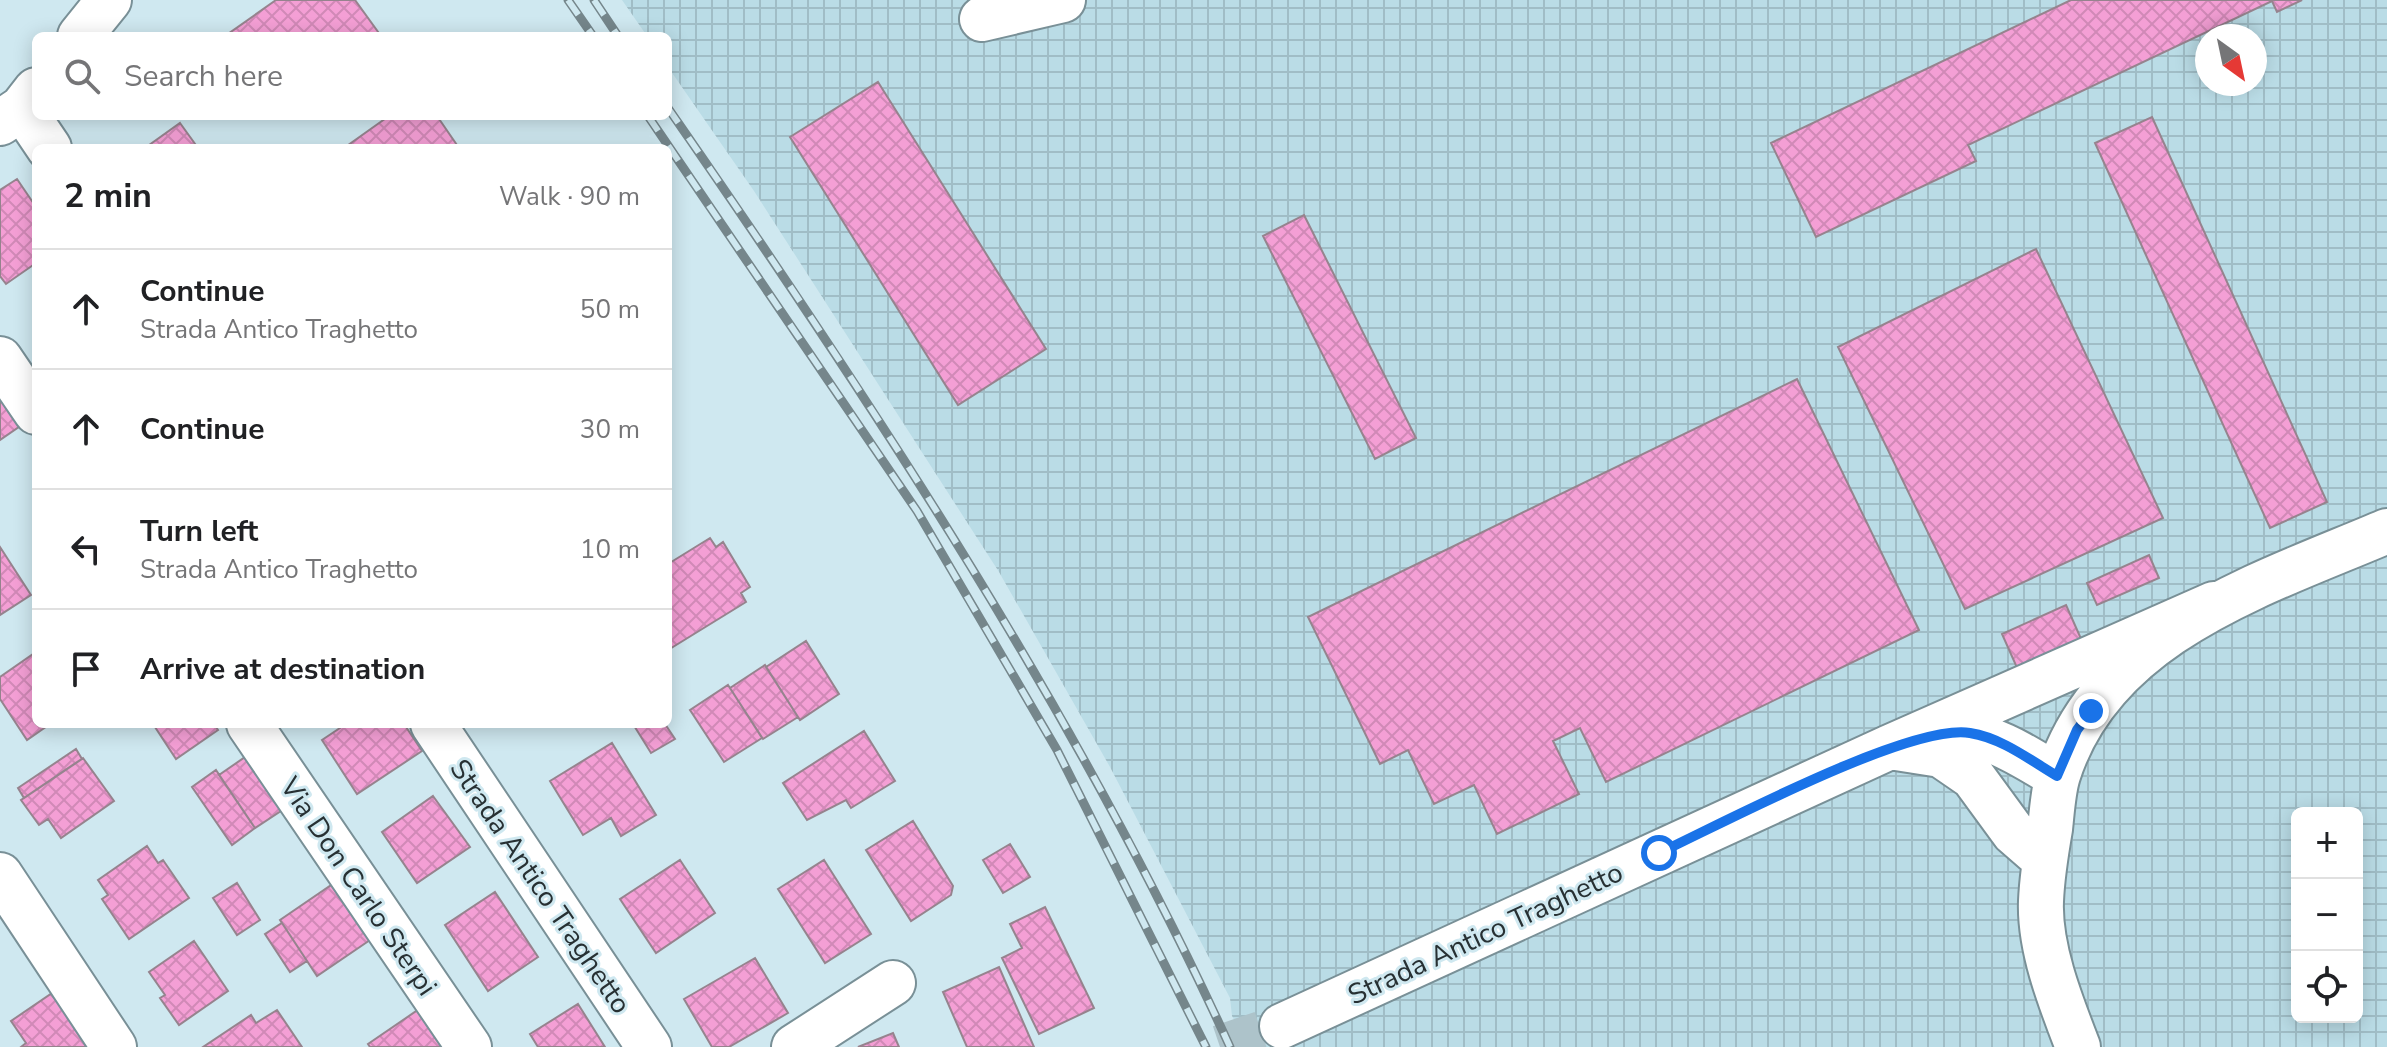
<!DOCTYPE html>
<meta charset="utf-8">
<style>
body{margin:0;font-family:"Nunito Sans",sans-serif;background:#f2f2f2;color:#202124}
.controls{position:absolute;right:24px;bottom:24px;display:grid;overflow:hidden;border-radius:12px;box-shadow:0 4px 20px #0003}
.controls button{width:72px;height:72px;display:grid;place-items:center;padding:0;border:0;border-bottom:2px solid #e0e0e0;background:#fff;color:#202124;font:40px sans-serif}
.compass{position:absolute;left:2195px;top:24px;width:72px;height:72px;border-radius:50%;background:#fff;box-shadow:0 4px 20px #0003;rotate:147deg}
.stop{position:absolute;width:24px;height:24px;margin:-18px;border:6px solid #1a73e8;border-radius:50%;background:#fff}
.stop.end{background:#1a73e8;border-color:#fff;box-shadow:0 2px 8px #0008}
.list{margin:0;padding:0;list-style:none}
h2{display:flex;justify-content:space-between;align-items:center;height:104px;margin:0;padding:0 32px;font-size:34px}
h2 small{font-size:26px;font-weight:400;color:#757577}
.list li{display:grid;grid-template-columns:52px 1fr auto;gap:24px;align-items:center;box-sizing:border-box;height:120px;padding:0 32px;border-top:2px solid #e0e0e0}
.list b{display:block;font-size:30px;white-space:nowrap}
.list p{margin:0;font-size:26px;white-space:nowrap;color:#757577}
.list em{font-size:26px;font-style:normal;color:#757577}
.icon{flex:none;width:44px;height:44px;fill:none;stroke:currentColor;stroke-width:2;stroke-linecap:round;stroke-linejoin:round}
.map{position:relative;flex:none;width:2387px;height:1047px;overflow:hidden}
.search{position:absolute;background:#fff;box-shadow:0 4px 20px #0003;left:32px;top:32px;width:640px;height:88px;display:flex;align-items:center;gap:20px;box-sizing:border-box;padding:0 28px;border-radius:12px;color:#757577;font-size:30px}
.panel{position:absolute;background:#fff;box-shadow:0 4px 20px #0003;left:32px;top:144px;width:640px;height:584px;border-radius:12px}
.map>svg:first-child{display:block}
</style>
<div class="map">
<svg width="2387" height="1047" viewBox="0 0 2387 1047">
<defs>
<pattern id="industrial-grid" width="8" height="8" patternUnits="userSpaceOnUse" patternTransform="scale(2)"><rect width="8" height="8" fill="#badce6"/><path d="M0 4h8M4 0v8" fill="none" stroke="#a0bdc6"/></pattern>
<pattern id="building-cross-hatch" width="8" height="8" patternUnits="userSpaceOnUse" patternTransform="scale(2)"><rect width="8" height="8" fill="#f49fd5"/><path d="M0 0l8 8M0 8l8-8" fill="none" stroke="#d189b7"/></pattern>
</defs>
<rect width="100%" height="100%" fill="#cfe8f0"/>
<path fill="url(#industrial-grid)" fill-rule="evenodd" d="M622,0H2387V1047H1249L1232,1016L1230,998L1110,767L999,572L754,191L668,67V36H647ZM2207,36H2255V84H2207ZM2297,813H2357V1017H2297Z"/>
<path fill="url(#building-cross-hatch)" stroke="#96838e" stroke-width="2" d="M276,0H355L381,36H230L228,34Z
M2071,0H2302L2277,12L2272,1L1968,145L1976,161L1816,237L1771,143Z
M878,82L1046,349L958,405L790,137Z
M389,116H437L459,148H344Z
M2152,117L2327,502L2270,528L2095,143Z
M180,123L198,148H145Z
M17,179L36,207V263L6,284L0,276V190Z
M1304,215L1416,438L1375,459L1263,236Z
M2036,249L2163,518L1965,609L1838,347Z
M0,376L29,420L0,440Z
M1797,379L1919,630L1606,782L1580,728L1553,741L1579,794L1497,834L1474,785L1434,804L1408,750L1380,764L1308,617Z
M710,538L716,547L723,542L750,587L741,593L746,602L668,650V564Z
M0,547L31,595L0,615Z
M2149,555L2159,578L2097,605L2087,583Z
M2066,605L2086,650L2022,679L2002,634Z
M806,641L839,694L800,720L766,667Z
M36,652V724H50L27,740L0,699V677Z
M765,665L798,717L763,739L730,688Z
M728,685L762,738L724,762L690,710Z
M153,724H214L218,730L176,759Z
M346,724H404L422,751L357,794L322,740Z
M633,724H665L675,739L651,753Z
M864,731L895,781L851,808L846,800L807,820L783,783Z
M612,743L656,815L621,836L611,818L583,835L550,781Z
M76,749L82,759L24,798L18,788Z
M248,755L284,809L255,828L219,775Z
M83,758L114,801L61,838L48,819L39,825L21,800Z
M216,770L255,828L232,845L192,787Z
M433,796L470,847L417,883L382,832Z
M913,821L953,886L951,895L911,921L866,850Z
M1010,844L1030,877L1003,893L983,860Z
M147,846L158,863L163,860L189,898L129,939L102,899L108,895L98,880Z
M680,860L715,913L656,953L620,899Z
M824,860L871,934L825,963L778,889Z
M340,879L373,938L317,976L280,920Z
M237,883L260,920L237,935L213,898Z
M495,892L538,957L488,991L445,925Z
M1045,907L1094,1008L1039,1034L1002,958L1022,948L1010,924Z
M282,923L307,961L290,972L265,934Z
M194,941L228,991L179,1025L160,998L165,995L149,972Z
M755,958L788,1013L729,1047H712L684,999Z
M999,967L1034,1047H967L943,992Z
M61,987L101,1047H21L26,1043L11,1021Z
M578,1004L605,1047H538L530,1034Z
M425,1005L454,1047H370L368,1044Z
M277,1010L302,1047H203L251,1015L256,1023Z
M893,1033L899,1047H858Z"/>
<g fill="none" stroke-linecap="round" stroke-linejoin="round">
<path stroke="#adc3ca" stroke-width="44" stroke-dasharray="44 22" stroke-linecap="butt" d="M1220,1047L1282,1026"/>
<g stroke="#799097" stroke-width="48">
<path id="minor" d="M982,19L1063,0
M80,36L109,0
M22,108L49,148
M0,123L22,108L36,90
M0,359L36,412
M249,724L469,1047
M433,724L649,1047
M1927,737C1976,723 2017,752 2057,776
M1890,747L1941,755L1973,777L2014,833L2045,860
M0,875L114,1047
M1282,1026L1890,747L2214,604
M794,1047L893,983
M2078,1047C2061,1003 2039,948 2041,901C2042,877 2046,852 2050,829C2052,811 2053,791 2058,775C2103,632 2263,584 2387,531"/>
</g>
<use href="#minor" stroke="#fff" stroke-width="44"/>
<g stroke="#75868b" stroke-width="9">
<path id="rail" d="M568,0L593,36
M594,0L618,36
M668,108C876,408 1078,714 1230,1047
M648,116L917,511L1057,750L1206,1047"/>
</g>
<use href="#rail" stroke="#cfe8f0" stroke-width="6" stroke-dasharray="18" stroke-linecap="butt"/>
</g>
<g fill="none" stroke-linecap="round" stroke-linejoin="round">
<path stroke="#1a73e8" stroke-width="10" d="M1659,853C1721,824 1911,723 1970,733C2002,738 2030,760 2057,776L2077,730L2091,711"/>
</g>
<g text-anchor="middle" stroke-width="6" stroke-linejoin="round" paint-order="stroke">
<g font-size="28" fill="#273033" stroke="#cfe8f0">
<text transform="translate(359 886) rotate(56)" y="10">Via Don Carlo Sterpi</text>
<text transform="translate(541 886) rotate(56)" y="10">Strada Antico Traghetto</text>
<text transform="translate(1485 933) rotate(-25)" y="10">Strada Antico Traghetto</text>
</g>
</g>
</svg>
<div class="controls">
<button>+</button>
<button>−</button>
<button><svg class="icon" aria-label="locate" viewBox="0 0 24 24"><circle cx="12" cy="12" r="6"/><path d="M12 2v4M12 18v4M2 12h4M18 12h4"/></svg></button>
</div>
<svg class="compass" viewBox="-18 -18 36 36"><path d="M0-13l5 13h-10z" fill="#e53935"/><path d="M0 13l5-13h-10z" fill="#757577"/></svg>
<div class="stop" style="left:1659px;top:853px"></div>
<div class="stop end" style="left:2091px;top:711px"></div>
<div class="search"><svg class="icon" aria-label="search" viewBox="0 0 24 24"><circle cx="10" cy="10" r="6"/><path d="M15 15l6 6"/></svg>Search here</div>
<section class="panel">
<h2>2 min<small>Walk · 90 m</small></h2>
<ul class="list">
<li><svg class="icon" aria-label="ahead" viewBox="0 0 24 24"><path d="M12 20V5M6 11l6-6 6 6"/></svg><div><b>Continue</b><p>Strada Antico Traghetto</p></div><em>50 m</em></li>
<li><svg class="icon" aria-label="ahead" viewBox="0 0 24 24"><path d="M12 20V5M6 11l6-6 6 6"/></svg><div><b>Continue</b></div><em>30 m</em></li>
<li><svg class="icon" aria-label="left" viewBox="0 0 24 24"><path d="M17 20v-9H6M10 6l-5 5 5 5"/></svg><div><b>Turn left</b><p>Strada Antico Traghetto</p></div><em>10 m</em></li>
<li><svg class="icon" aria-label="arrive" viewBox="0 0 24 24"><path d="M6 21V4h12l-3 4 3 4H6"/></svg><div><b>Arrive at destination</b></div></li>
</ul>
</section>
</div>
